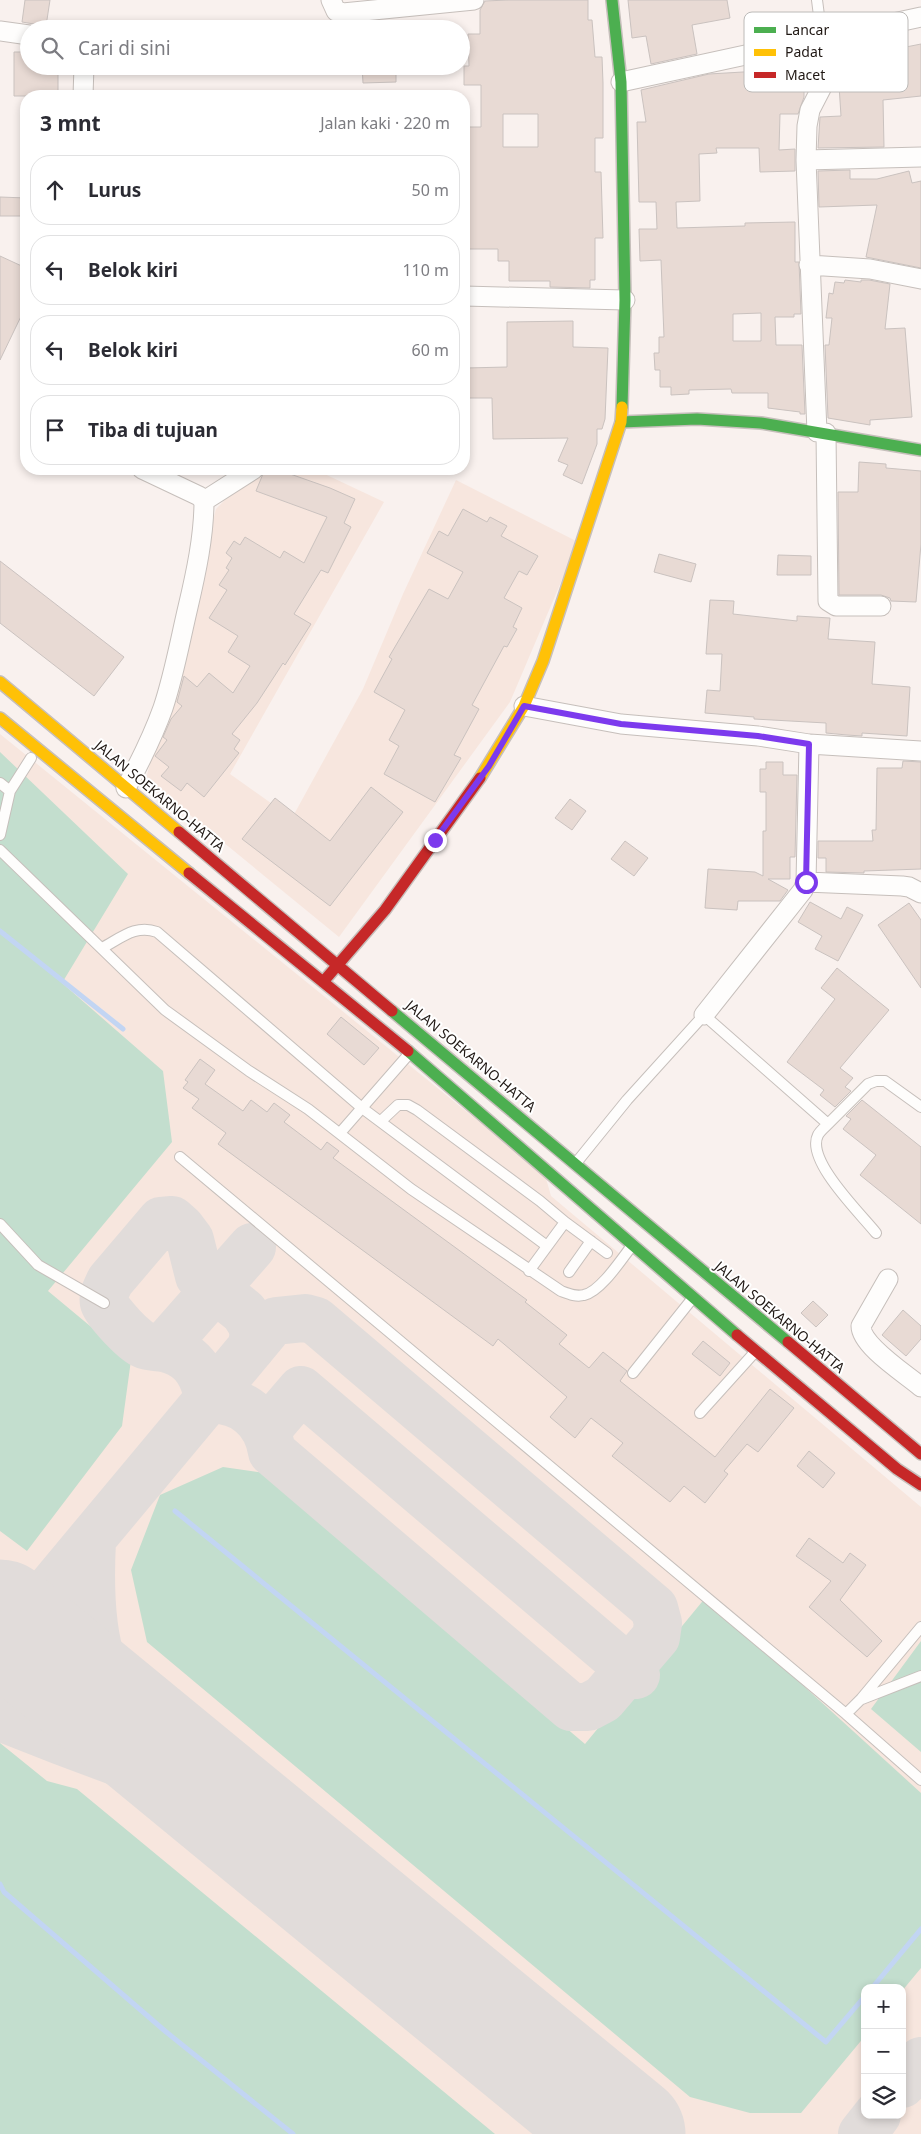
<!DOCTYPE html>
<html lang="id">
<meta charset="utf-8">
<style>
body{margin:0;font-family:"Noto Sans",sans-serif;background:#f7f7f7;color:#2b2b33}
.controls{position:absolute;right:15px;bottom:15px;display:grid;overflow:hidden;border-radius:10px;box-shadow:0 2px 8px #0003}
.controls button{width:45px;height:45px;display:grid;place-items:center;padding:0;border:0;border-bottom:1px solid #e1e1e2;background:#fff;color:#2b2b33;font:25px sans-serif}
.stop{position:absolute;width:15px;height:15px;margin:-11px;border:4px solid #7c3aed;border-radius:50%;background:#fff}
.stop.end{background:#7c3aed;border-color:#fff;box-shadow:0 1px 5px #0008}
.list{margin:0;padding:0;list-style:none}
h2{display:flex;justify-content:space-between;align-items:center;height:65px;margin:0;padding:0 20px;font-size:21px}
h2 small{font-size:16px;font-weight:400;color:#7c7c81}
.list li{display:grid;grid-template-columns:32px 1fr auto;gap:15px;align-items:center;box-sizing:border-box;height:70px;margin:0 10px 10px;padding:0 10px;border:1px solid #e1e1e2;border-radius:20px}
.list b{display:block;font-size:19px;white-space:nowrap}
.list em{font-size:16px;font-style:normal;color:#7c7c81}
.icon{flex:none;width:28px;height:28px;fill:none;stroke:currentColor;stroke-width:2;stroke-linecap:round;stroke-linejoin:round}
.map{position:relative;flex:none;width:921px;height:2134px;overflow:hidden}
.search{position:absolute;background:#fff;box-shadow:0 2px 8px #0003;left:20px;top:20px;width:450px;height:55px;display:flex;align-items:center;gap:12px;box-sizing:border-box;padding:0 18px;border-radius:28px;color:#7c7c81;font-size:19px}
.panel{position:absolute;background:#fff;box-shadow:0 2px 8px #0003;left:20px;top:90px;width:450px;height:385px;border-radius:20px}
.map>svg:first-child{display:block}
</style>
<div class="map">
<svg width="921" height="2134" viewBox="0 0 921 2134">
<rect width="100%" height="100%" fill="#f9f1ee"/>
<path fill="#f7e6de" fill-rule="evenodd" d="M255,469H314L384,502L230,774L292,818L363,689L403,594L456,480L578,542L510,702L339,937L146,779L216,509Z
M0,734L545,1175L551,1196L921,1507V2134H0ZM865,1988H902V2115H865Z"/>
<path fill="#c3dece" d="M0,752L128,874L62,983L163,1071L172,1142L48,1291L131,1360L122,1426L27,1551L0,1531Z
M223,1467L265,1473L585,1744L706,1597L921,1793V1968L902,1991V1988H865V2036L801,2113H750L690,2097L147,1642L131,1570L160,1495Z
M921,1641V1752L871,1709Z
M0,1743L47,1781L77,1789L495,2134H0Z"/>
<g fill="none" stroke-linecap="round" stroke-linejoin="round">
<path stroke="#c2d5f3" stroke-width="5" d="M0,931L123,1029
M175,1511L826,2042L865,1996
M0,1884L4,1892L165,2031L293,2134
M872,1988L921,1929"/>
<path stroke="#e1dcda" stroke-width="48" d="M163,1348L252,1247
M266,1431L301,1390L636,1675
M92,1541C90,1579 90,1629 103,1665
M9,1627L49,1590L270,1325L276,1321L305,1318L316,1321L654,1608L658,1623L656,1637L603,1699L588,1707H571L272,1452C267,1419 242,1398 208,1400C205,1377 195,1358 171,1350C163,1347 153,1348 144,1345C136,1343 107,1312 104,1303C102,1296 107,1288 110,1281L161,1221L172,1220L181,1228L190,1240L199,1276L244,1312L251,1323L254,1334L251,1348
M2,1634C27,1610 77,1616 90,1650C97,1665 89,1684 97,1699C105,1717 129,1728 144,1738
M0,1713L8,1720L61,1741L206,1795L332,1892
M902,2084L921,2061
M862,2134L877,2115"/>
<path stroke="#e1dcda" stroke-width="119" d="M0,1619L626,2134"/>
</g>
<path fill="#e8dad4" stroke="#cac2bf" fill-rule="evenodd" d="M25,0H50L46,26L22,22Z
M508,0H588V20H592L595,57H602L603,83V138H595V172H601L603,238H595V280H590V288L550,287V281H509V261H498V249H467V203H464V127H481V85H464V66H469L468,34H480V10L485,1ZM503,114H538V147H503Z
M628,0H727L730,18L692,25L697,54L651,64L646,36L632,38Z
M874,39L875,48L901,46V48L921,44V96L883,100L884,147L818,148L820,117L841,116L837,55L859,54L858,42Z
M14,52H29V66H58V96H14Z
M804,54V97L798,114H780L779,150L795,149V171L760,172L759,148H716L717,153L699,154L700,201L676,202L677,228L745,226V223L795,222V262H799L801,314H794V317H775L776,345H802L805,414H800V412L768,408V393H732L731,389L689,390V394L671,395V387H660V370H655L654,353H659V337H664L661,260L640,261L639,229H657L656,202H639L637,122H646L641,90L709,74L760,71V63H784V58ZM761,313V341H733V314Z
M362,66H396V82L363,83Z
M850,170V179H877L909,171L912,183L921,181V268L866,257L877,205L819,207L818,171Z
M0,197L26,198V216H0Z
M0,256L26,268V306L0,360Z
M845,280L861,282V280H869L890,284L885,329L905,328L912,417L870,420V425L828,418L825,345H829L832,318H826L829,293L833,294L835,282L844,283Z
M573,321V347L608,348L605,419L602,429H597V444L582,484L563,475L568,465L558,461L568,438L493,439L492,398H467L466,368L507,367V322Z
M859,462L886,464V468L921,471V544L916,602L891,601L890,598L881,595H839L838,492H858Z
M265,469H276L330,488L355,499L344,523L351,527L328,573L321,570L294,614L311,624L285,665L283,663L257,703L232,734L240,740L234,749L239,753L204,797L187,783L181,791L161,776L169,767L155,756L167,740L163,737L171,719L182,706L177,702L184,676L197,687L209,673L233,693L250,666L228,652L238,636L209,618L227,590L219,585L229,570L226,568L232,558L226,553L234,541L240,545L245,537L280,558L284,551L304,563L327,517L256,491Z
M463,509L487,522L490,517L507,526L501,536L538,556L527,575L519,571L504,598L522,608L513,627L517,629L507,647L504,646L472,705L479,709L454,755L461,758L435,802L384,774L399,746L389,740L405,710L374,692L392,659L389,657L429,589L448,599L463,572L427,553L439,531L448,536Z
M659,554L696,564L691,582L654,572Z
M778,555L811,556V575H777Z
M0,561L124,657L94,696L0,623Z
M710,600L734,601L733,614L797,621V616L830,618L828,639L875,642L872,684L910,687L907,736L862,733V736L847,735L826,733V723L754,719V717L705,713L707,690L720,691L722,654H706Z
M903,761L921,762V869L864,871V873L826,872V858H818V841H873L872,830H876L877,768H902Z
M766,762H783V775H797L795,857H790V879H768L788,890L780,901H738L737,910L705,908L708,869L755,872L763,876V831H766V792H760V769H766Z
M371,787L403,812L330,906L242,839L275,798L330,841Z
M570,799L586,811L572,830L555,818Z
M625,841L648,858L634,876L611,859Z
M810,902L841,919L847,907L863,915L838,961L815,949L822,936L798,922Z
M909,903L921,920V988L878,925Z
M837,968L889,1010L840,1068L853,1078L845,1087L851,1091L835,1107L820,1095L824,1090L787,1062L835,999L821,988Z
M341,1017L379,1048L364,1065L327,1034Z
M200,1059L215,1070L205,1084L243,1111L251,1100L267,1112L274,1103L290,1115L284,1122L321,1150L327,1142L339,1151L333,1158L527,1300L525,1302L567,1335L559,1344L589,1368L603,1352L627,1371L620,1381L715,1457L770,1389L794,1408L758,1452L747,1444L724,1471L728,1474L705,1503L684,1486L670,1502L612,1456L623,1443L591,1418L575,1438L550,1417L567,1397L498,1339L493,1346L218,1144L226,1133L192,1108L199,1099L183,1088L188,1082L185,1080Z
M862,1100L921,1147V1224L860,1175L876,1155L843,1129L851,1119L846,1116Z
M813,1301L828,1315L816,1327L801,1313Z
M903,1310L921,1326V1339L906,1356L882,1335Z
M703,1341L730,1363L720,1376L692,1354Z
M809,1451L835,1473L823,1488L797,1466Z
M809,1538L843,1563L850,1553L866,1565L840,1600L882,1641L867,1657L809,1607L831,1581L796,1556Z"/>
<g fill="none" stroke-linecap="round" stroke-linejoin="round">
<g stroke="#c6bfbb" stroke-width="12">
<path id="lane" d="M817,0L822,39
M0,783L10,791
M0,835L10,791L31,758
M0,850L165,1010L249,1071L308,1109L411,1189L561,1291C569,1294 576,1297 584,1295C600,1292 621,1260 631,1247
M102,948C121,938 136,924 157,932L362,1108L547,1246
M381,1121L398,1105H408L417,1110L540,1201L565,1222L529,1271
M828,1124L868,1084L876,1081H885L921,1107
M340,1133L409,1054
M180,1157L846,1714L921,1780
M576,1163L627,1100L704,1015L828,1124C825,1127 820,1131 818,1135C805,1160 861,1214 876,1233
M565,1222L607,1253
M0,1224L38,1265L104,1303
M569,1272L591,1241
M633,1373L692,1299
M700,1413L755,1352
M862,1699L921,1676
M846,1714L861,1699L921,1627"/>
</g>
<g stroke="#c6bfbb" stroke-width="21">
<path id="street" d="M331,0L336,11L343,13L474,0
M0,31L29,35
M621,82L921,17
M83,96L84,66
M806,160L921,157
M809,265L870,269L921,279
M464,296L625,300
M817,432L806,160L807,126L810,110L825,81L822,39
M826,433L828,601L836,606H881
M204,501L254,469
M524,706L621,724L758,736L809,744L921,751
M126,788C140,762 153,736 163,708C174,675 180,641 188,607C196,573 204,536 204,501L199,496L142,469
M806,882L902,886L909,887L921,893
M704,1015L803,890L806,882L809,744
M888,1279L861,1326C861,1346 906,1374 921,1387"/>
</g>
<g stroke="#c6bfbb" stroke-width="14">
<path id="fast" d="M612,0L621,82L625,300L622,407
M621,422L697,419L761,423L921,450
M392,1011L788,1342
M408,1051L737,1335"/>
</g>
<g stroke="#c6bfbb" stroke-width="14">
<path id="slow" d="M0,682L179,832
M0,718L189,873
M480,778L524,706L543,661L621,422L622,407"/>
</g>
<g stroke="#c6bfbb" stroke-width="14">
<path id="jam" d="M179,832L392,1011
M189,873L408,1051
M323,982L385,910L480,778
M737,1335L897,1469L921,1485
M788,1342L921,1454"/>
</g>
<use href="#lane" stroke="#fefdfc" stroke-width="10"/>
<use href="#street" stroke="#fefdfc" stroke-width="19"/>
<use href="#fast" stroke="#4caf50" stroke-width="11"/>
<use href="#slow" stroke="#ffc107" stroke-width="11"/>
<use href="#jam" stroke="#c62828" stroke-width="11"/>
</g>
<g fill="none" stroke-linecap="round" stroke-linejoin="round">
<path stroke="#7c3aed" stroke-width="6" d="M435,840L489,766L524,706L621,724L758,736L809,744L806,882"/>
</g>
<g text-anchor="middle" stroke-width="4" stroke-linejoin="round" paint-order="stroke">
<g font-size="14" fill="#201814" stroke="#fff">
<text transform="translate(160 796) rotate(40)" y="5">JALAN SOEKARNO-HATTA</text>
<text transform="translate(471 1056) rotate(40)" y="5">JALAN SOEKARNO-HATTA</text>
<text transform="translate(780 1317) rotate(40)" y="5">JALAN SOEKARNO-HATTA</text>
</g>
</g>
<rect x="744" y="12" width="164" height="80" rx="8" fill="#fff" stroke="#bcbab8" stroke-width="1"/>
<rect x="754" y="27" width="22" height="6" fill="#4caf50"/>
<rect x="754" y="49" width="22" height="7" fill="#ffc107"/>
<rect x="754" y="72" width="22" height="6" fill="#c62828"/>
<g font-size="14" fill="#201814">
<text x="785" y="35">Lancar</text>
<text x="785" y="57">Padat</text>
<text x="785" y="80">Macet</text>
</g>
</svg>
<div class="controls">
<button>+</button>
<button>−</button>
<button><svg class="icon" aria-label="layers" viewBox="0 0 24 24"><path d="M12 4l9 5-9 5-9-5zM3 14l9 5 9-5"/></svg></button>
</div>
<div class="stop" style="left:806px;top:882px"></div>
<div class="stop end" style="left:435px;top:840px"></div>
<div class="search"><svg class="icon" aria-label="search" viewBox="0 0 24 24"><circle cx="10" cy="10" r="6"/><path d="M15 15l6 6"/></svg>Cari di sini</div>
<section class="panel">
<h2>3 mnt<small>Jalan kaki · 220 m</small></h2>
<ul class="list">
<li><svg class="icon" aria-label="ahead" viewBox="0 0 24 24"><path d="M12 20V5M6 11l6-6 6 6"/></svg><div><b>Lurus</b></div><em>50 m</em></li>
<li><svg class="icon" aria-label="left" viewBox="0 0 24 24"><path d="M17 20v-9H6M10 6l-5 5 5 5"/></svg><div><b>Belok kiri</b></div><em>110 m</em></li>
<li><svg class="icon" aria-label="left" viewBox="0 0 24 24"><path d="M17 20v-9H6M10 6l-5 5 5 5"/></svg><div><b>Belok kiri</b></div><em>60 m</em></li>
<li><svg class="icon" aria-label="arrive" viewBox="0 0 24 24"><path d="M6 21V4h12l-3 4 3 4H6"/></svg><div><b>Tiba di tujuan</b></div></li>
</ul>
</section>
</div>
